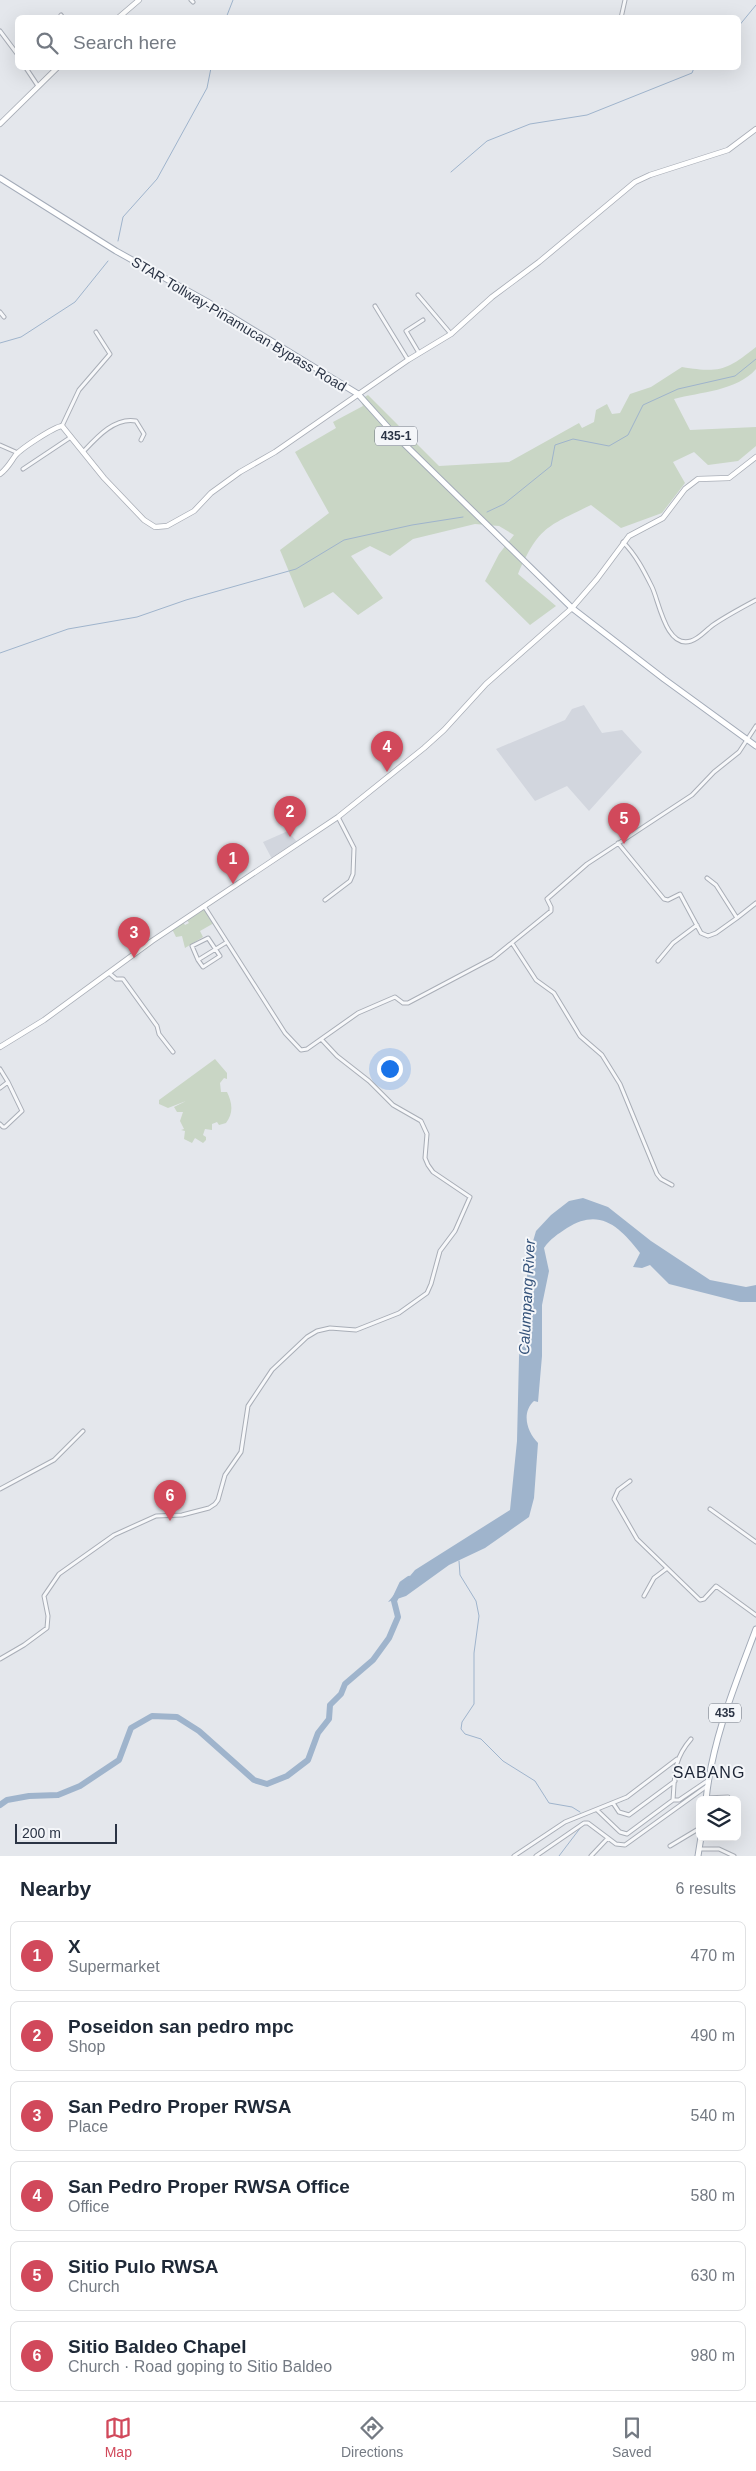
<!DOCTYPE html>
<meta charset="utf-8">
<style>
body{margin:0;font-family:Helvetica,sans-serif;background:#f6f6f7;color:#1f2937}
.controls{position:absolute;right:15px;bottom:15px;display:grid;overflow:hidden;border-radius:8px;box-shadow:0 5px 20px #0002}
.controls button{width:45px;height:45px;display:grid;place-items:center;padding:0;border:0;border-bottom:1px solid #e0e1e3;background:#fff;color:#1f2937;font:25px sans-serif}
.scale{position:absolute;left:15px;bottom:12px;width:102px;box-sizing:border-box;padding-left:5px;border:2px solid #2b3445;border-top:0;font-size:14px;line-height:18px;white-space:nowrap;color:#2b3445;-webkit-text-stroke:4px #f4f6f9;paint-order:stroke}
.you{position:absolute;left:389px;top:1068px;width:18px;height:18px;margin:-12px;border:4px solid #fff;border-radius:50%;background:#1a73e8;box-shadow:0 0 0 8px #1a73e833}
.badge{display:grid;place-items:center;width:32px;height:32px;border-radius:50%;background:#d1495b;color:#fff;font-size:16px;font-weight:700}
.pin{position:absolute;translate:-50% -41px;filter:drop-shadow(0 1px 2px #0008)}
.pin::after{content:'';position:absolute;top:26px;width:18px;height:15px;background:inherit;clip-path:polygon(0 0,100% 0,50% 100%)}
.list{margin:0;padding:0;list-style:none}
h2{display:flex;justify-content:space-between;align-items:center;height:65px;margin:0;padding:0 20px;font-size:21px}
h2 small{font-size:16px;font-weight:400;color:#747a83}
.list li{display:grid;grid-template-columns:32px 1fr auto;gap:15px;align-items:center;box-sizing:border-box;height:70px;margin:0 10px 10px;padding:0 10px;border:1px solid #e0e1e3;border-radius:8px}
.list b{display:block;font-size:19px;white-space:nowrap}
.list p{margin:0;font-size:16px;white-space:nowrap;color:#747a83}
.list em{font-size:16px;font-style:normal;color:#747a83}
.icon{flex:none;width:28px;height:28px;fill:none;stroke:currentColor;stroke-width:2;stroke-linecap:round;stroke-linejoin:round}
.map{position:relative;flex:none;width:756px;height:1856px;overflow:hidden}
.search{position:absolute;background:#fff;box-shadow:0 5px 20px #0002;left:15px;right:15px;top:15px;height:55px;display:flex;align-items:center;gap:12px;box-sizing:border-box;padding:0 18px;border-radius:8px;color:#747a83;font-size:19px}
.sheet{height:545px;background:#fff}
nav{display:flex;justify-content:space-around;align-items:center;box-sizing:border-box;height:70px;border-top:1px solid #e0e1e3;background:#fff;font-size:14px;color:#747a83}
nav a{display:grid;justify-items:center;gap:2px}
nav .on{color:#d1495b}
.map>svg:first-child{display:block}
</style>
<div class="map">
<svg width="756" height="1856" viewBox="0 0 756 1856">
<rect width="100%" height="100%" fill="#e4e7ec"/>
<path fill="#d2d6de" d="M584,705L602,733L622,730L642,752L589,811L567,786L535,801L496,749L565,720L572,709Z
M288,831L297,842L272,859L263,842Z"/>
<path fill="#c9d6c5" d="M756,347V369C737,391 700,392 674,399L690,430L756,427V446L738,461L708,465L694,452L673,462L685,483L662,513L621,528L591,505C546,527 539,527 518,574L556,606L530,625L485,581L499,554L514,535L499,526L475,524L413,539L390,556L370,546L351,556L383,598L358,615L333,592L304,608L280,550L329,513L295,452L336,428L333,422L363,406L360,400L368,395L439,466L509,462L579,423L582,428L594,422L596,410L607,404L612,414L620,413L630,394L651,387L682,367C719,373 726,371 756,347Z
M204,908L214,923L200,931L203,937L185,948L182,936L176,937L172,929L183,922L185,925L189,923L186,919Z
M215,1059L227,1073V1079L224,1078L220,1083L221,1092H227C232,1102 234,1113 226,1123L219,1125L217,1122L212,1124V1130L205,1129L203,1135L206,1137V1140L203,1143L195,1138L192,1143L184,1139L185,1131L181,1130L184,1129L180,1121L183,1112H177L174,1107L186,1101L168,1108L159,1104V1100Z"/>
<path fill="#9fb4cc" d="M583,1198L608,1207L651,1241L710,1280L746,1287L756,1285V1302H740L669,1284L650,1265L642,1268L633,1267L640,1253C620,1227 600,1207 567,1228C558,1234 550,1239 544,1248L549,1271L542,1305V1356L538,1402L534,1401C521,1413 527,1432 538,1443L534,1498L529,1517L485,1548L449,1565L406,1596L388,1602L415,1570L510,1510L517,1441L519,1357L529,1255L536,1231L551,1215L569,1201Z"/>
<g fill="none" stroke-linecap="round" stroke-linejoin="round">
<path stroke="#9fb4cc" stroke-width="1" d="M226,18L233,0
M738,27L756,5
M451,172L487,141L530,124L587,115L692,73L694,68
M118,241L123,217L157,179L207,88L211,68
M0,343L21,337L75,302L108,261
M487,512L504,504L551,466L555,445L573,439L609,446L628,435L643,405L678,389L735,376L756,359
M0,653L68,629L137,617L186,600L296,569L344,540L412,525L463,517
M459,1561L460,1575L476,1601L479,1616L474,1653V1704L462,1722L461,1729L465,1734L481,1739L503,1761L535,1781L549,1803L572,1807L580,1812
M559,1856L581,1827"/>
<path stroke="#9fb4cc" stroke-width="6" d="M0,1805L7,1800L29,1796L58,1795L80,1786L119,1760L131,1728L152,1716L177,1717L199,1731L254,1780L267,1784L287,1776L308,1760L318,1733L329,1719L330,1705L341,1694L345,1684L373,1660L389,1638L398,1617L394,1601L402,1584L409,1579"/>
<g stroke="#a9aeb7" stroke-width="5">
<path id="street" d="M191,0L193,2
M61,15L63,18
M621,18L625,0
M0,31L18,55
M26,68L38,86
M418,295L451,334
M375,306L408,360
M0,312L4,317
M419,353L406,331L423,320
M62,426L79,390L110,354L96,332
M0,445L18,453
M84,451C97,437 115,417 136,421L144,434L141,440
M23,469L71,437
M623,542C636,555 644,571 652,587C659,601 666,649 691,641C699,639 706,630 713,625C726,616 741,608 756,600
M618,843L664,899L668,900L680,894L701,933L708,936L716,933L737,918L716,885L707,878
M325,900L350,881L353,874L354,848L338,817
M204,906L285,1033L301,1050L307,1049L358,1013L395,997L403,1003H408L493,958L551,911V907L547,899L587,864L692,795L714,772L739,752L756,726
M737,918L756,903
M512,943L536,980L554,993L580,1036L602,1055L620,1084L657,1174L661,1179L672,1185
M198,960L203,967L220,956L208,938L192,946L198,960L227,942
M658,961L673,943L697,925
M109,973L116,979H123L157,1026L159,1034L173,1052
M0,1069L8,1082
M0,1088L8,1082L22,1111L5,1127H3L0,1124
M630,1481L618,1490L614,1499L637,1539L700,1600L704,1599L716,1586L756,1615
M0,1489L54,1460L83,1431
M710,1509L756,1542
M644,1596L654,1578L666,1569
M0,1659L24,1645L47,1628L48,1616L44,1596L59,1574L114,1535L156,1516L182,1515L209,1508L215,1504L218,1500L225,1475L241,1452L248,1406L272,1370L307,1337L317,1331L330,1328L356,1330L399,1313L427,1293L431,1284L440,1251L455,1231L470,1197L433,1172L428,1165L425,1158L427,1134L421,1121L393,1105L369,1081L337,1056L322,1040
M706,1798L728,1797
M673,1800C675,1774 673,1760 691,1739
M613,1803L619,1812L629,1815L675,1781
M597,1810L620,1832L627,1834L673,1800H679L707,1781
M670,1846L700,1828
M699,1849H719L734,1856
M514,1856L565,1822L627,1797L677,1759
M536,1856L584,1823H588L616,1844L625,1845L707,1786
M591,1856L608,1838"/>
</g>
<g stroke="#a9aeb7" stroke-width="6">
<path id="secondary" d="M118,18L139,0
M0,124L57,68
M0,474C7,469 10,463 15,456C20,449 54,427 62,426L104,478L144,520L155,527L167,526L194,511L211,493L240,472L275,452L408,360L451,334L492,297L539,262L635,182L650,175L728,150L756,129
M0,1047L44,1020L152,941L338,817L424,748L444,730L486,684L572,608L597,579L629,536L663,518L685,489L698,479L729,478L756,457"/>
</g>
<g stroke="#a3abb8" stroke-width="7">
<path id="primary" d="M0,178L116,251L206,301L358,394L393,433L572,608L664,679L756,746
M706,1800C712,1740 735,1685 756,1629
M698,1856L701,1837"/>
</g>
<use href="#street" stroke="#f7f8fa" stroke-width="3"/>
<use href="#secondary" stroke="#fff" stroke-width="4.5"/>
<use href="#primary" stroke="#fff" stroke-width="5"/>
</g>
<g text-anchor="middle" stroke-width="4" stroke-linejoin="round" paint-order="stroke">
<g fill="#f4f6f9" stroke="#676e7b" stroke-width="1">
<rect x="375" y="426.5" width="42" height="19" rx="4"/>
<rect x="709" y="1703.5" width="32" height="19" rx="4"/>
</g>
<g font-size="12" font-weight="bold" fill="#2b3445">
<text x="396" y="440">435-1</text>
<text x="725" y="1717">435</text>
</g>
<g font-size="14" fill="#2b3445" stroke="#f4f6f9">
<text transform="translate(239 324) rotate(31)" y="5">STAR Tollway-Pinamucan Bypass Road</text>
</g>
<g font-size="15" font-style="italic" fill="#34527a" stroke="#f4f6f9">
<text transform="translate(527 1297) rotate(-87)" y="5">Calumpang River</text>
</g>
<g font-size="16" letter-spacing="1" fill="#1d2536" stroke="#f4f6f9">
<text x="709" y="1778">SABANG</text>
</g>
</g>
</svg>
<div class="controls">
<button><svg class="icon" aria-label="layers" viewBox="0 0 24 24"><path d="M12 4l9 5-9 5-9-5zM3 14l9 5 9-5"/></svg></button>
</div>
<div class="scale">200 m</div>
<div class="you"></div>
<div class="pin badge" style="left:233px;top:884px">1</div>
<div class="pin badge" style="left:290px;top:837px">2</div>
<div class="pin badge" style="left:134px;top:958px">3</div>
<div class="pin badge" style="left:387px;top:772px">4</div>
<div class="pin badge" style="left:624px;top:844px">5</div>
<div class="pin badge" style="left:170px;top:1521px">6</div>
<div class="search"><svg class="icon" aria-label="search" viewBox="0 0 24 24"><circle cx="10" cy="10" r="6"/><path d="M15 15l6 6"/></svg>Search here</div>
</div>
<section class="sheet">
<h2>Nearby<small>6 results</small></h2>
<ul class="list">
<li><span class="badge">1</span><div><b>X</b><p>Supermarket</p></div><em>470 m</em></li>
<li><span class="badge">2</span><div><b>Poseidon san pedro mpc</b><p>Shop</p></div><em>490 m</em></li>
<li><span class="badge">3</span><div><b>San Pedro Proper RWSA</b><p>Place</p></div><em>540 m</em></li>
<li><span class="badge">4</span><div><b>San Pedro Proper RWSA Office</b><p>Office</p></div><em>580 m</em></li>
<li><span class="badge">5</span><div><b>Sitio Pulo RWSA</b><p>Church</p></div><em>630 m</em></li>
<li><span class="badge">6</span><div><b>Sitio Baldeo Chapel</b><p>Church · Road goping to Sitio Baldeo</p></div><em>980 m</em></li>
</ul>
</section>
<nav>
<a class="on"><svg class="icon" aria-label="map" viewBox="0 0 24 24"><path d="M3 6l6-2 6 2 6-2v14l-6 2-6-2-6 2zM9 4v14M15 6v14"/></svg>Map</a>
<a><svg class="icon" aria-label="directions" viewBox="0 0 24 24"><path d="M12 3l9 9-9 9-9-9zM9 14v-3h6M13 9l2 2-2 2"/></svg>Directions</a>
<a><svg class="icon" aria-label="saved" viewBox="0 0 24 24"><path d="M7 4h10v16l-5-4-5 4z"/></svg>Saved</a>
</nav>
